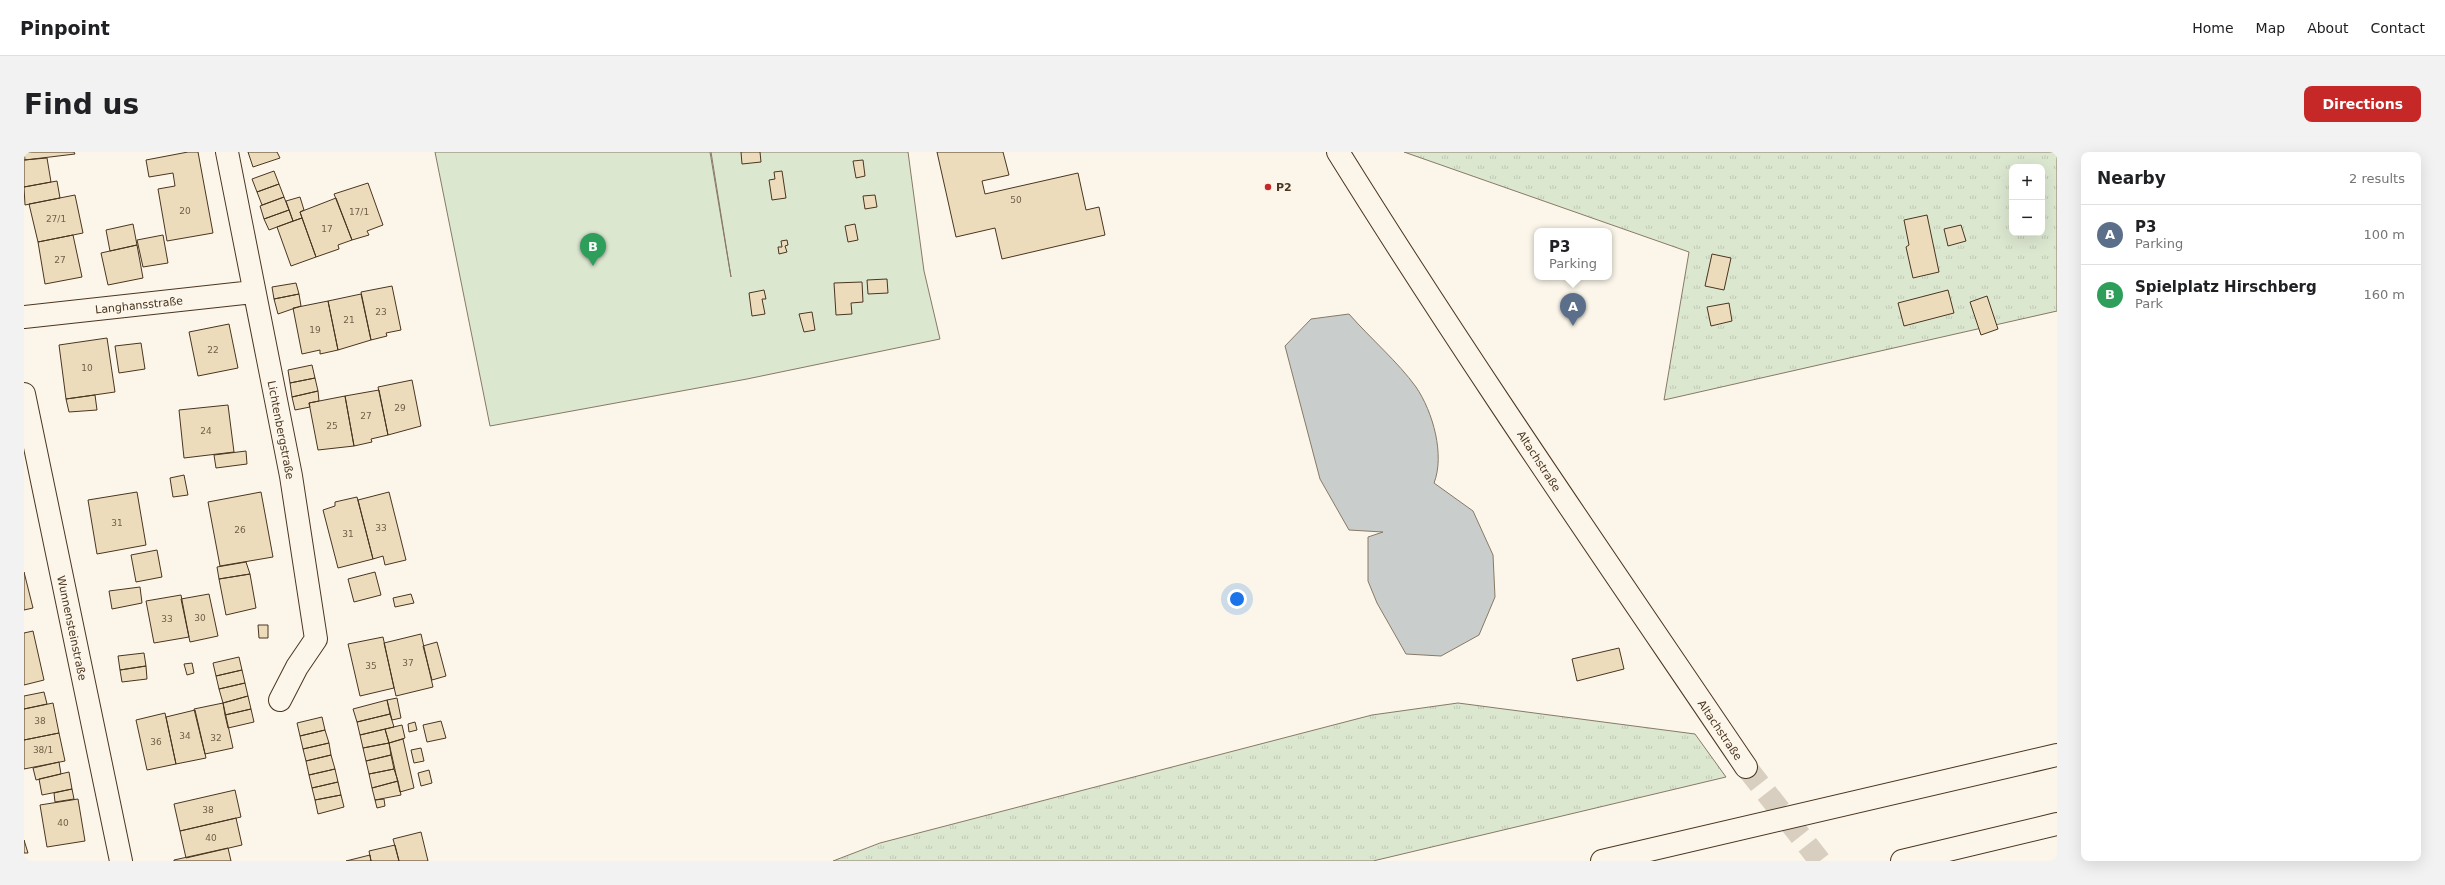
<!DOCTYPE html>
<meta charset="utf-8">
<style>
body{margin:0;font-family:"DejaVu Sans",sans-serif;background:#f2f2f2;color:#202124}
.controls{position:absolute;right:12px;top:12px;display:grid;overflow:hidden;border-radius:8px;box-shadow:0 4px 16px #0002}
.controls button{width:36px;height:36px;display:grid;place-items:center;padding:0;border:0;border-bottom:1px solid #e0e0e0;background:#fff;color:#202124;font:20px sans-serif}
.you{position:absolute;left:1213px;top:447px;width:14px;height:14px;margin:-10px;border:3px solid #fff;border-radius:50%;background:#1a73e8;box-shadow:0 0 0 6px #1a73e833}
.badge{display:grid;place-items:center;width:26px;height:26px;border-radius:50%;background:#c62828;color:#fff;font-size:13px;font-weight:700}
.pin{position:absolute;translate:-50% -33px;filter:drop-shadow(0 1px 2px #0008)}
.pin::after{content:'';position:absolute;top:21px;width:14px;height:12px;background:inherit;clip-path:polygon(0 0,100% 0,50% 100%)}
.popup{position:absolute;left:1510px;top:76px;width:78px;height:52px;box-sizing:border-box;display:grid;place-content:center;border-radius:8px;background:#fff;filter:drop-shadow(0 1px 3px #0005);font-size:13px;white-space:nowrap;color:#757577}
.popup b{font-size:15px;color:#202124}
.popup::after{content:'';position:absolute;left:50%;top:100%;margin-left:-8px;border:8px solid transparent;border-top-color:#fff}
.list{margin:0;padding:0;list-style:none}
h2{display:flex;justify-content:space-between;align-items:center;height:52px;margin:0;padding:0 16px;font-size:17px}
h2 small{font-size:13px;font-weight:400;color:#757577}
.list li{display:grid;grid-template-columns:26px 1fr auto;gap:12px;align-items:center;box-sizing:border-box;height:60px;padding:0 16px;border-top:1px solid #e0e0e0}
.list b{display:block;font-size:15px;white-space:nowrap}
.list p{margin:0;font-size:13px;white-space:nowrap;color:#757577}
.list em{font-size:13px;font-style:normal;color:#757577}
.map{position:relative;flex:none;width:2033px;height:709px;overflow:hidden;border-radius:8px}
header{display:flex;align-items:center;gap:24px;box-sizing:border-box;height:56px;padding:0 20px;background:#fff;border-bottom:1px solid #e0e0e0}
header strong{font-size:19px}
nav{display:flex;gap:22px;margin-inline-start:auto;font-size:14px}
.intro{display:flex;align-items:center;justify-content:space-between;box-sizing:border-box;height:96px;padding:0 24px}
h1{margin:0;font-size:28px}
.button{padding:10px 18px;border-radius:8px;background:#c62828;color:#fff;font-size:14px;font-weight:700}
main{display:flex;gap:24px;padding:0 24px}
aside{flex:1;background:#fff;border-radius:8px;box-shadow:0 4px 16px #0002}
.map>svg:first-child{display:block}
</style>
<header>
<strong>Pinpoint</strong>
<nav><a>Home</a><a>Map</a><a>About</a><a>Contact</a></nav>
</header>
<div class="intro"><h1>Find us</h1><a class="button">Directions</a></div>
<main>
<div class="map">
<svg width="2033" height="709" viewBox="0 0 2033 709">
<defs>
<pattern id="grass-tufts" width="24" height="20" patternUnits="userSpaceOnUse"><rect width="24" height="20" fill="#dce7d0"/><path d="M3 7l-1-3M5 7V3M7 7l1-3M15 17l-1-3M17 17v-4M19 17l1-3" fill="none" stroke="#bec7b2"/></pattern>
</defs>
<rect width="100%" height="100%" fill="#fbf6e9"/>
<path fill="url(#grass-tufts)" stroke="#887966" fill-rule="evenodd" d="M1380,0H2033V159L1640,248L1665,100ZM1988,15H2018V81H1988Z
M1434,551L1671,582L1702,625L1349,709H809L856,691L1348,563Z"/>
<path fill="#dce7d0" stroke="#887966" d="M411,0H686L707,125L687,0H884L900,119L916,187L723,227L466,274Z"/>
<path fill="#c9cecd" stroke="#887966" d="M1325,162C1346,186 1374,210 1392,235C1409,260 1421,303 1410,331L1449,359L1469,403L1471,445L1455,483L1417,504L1382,502L1353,451L1344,429V385L1359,380L1325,378L1296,327L1261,194L1287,167Z"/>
<path fill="#ecdcbc" stroke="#4a3520" d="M0,0H50L51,2L1,8Z
M164,0H174L189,81L143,89L134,37L151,34L149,21L125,25L122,8Z
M224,0H253L256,6L229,15Z
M717,0H736L737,10L718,12Z
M913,0H979L985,23L958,29L961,42L1054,21L1062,58L1075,55L1081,83L978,107L971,76L932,85Z
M23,6L27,30L0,35V8Z
M839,8L841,24L832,26L829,9Z
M250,19L255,32L233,40L228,27Z
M758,19L762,46L748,48L745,28L751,27L750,20Z
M33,29L36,46L1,53L0,35Z
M344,31L359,73L343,79L345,83L328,88L310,42Z
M255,32L260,45L238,53L233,40Z
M51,43L59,81L14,90L5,52Z
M851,43L853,55L841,57L839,44Z
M260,45L265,58L240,67L236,54Z
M276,45L280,58L276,60L278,66L269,69L262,49Z
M312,46L328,88L314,93L315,97L292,105L276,60Z
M265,58L269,69L245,78L240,67Z
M1903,63L1915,120L1889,126L1882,95L1885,93L1880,68Z
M278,66L292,105L267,114L253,75Z
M109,72L113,93L86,99L82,78Z
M831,72L834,88L824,90L821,74Z
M1937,73L1942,89L1924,94L1920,77Z
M49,83L58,125L21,132L14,90Z
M139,83L144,111L119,115L113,88Z
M763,88L764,93L761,94L763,100L755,102L754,95H758L757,89Z
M113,93L119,126L84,133L77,101Z
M1688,102L1707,106L1700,138L1681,134Z
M863,127L864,141L844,142L843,128Z
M838,130L839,150L827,151L828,162L812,163L810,131Z
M272,131L275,142L250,147L248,135Z
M368,134L377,178L362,181L363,184L347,188L337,140Z
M740,138L742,147H738L741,162L728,164L725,141Z
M1924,138L1930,161L1880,174L1874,151Z
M275,142L277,154L254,162L250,147Z
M337,142L347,188L314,198L304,149Z
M1963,144L1974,177L1957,183L1946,150Z
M304,149L314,198L296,202V198L278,202L269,156Z
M1705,151L1708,169L1687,174L1683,155Z
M788,160L791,178L780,180L775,162Z
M205,172L214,216L174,224L165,180Z
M83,186L91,240L42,247L35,193Z
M117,191L121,217L95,221L91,194Z
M288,213L291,226L266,231L264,218Z
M291,226L294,239L268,245L266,231Z
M388,228L397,274L364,283L354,235Z
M355,238L364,283L347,287L348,290L330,294L321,244Z
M294,239L295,249L285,251L286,255L271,258L268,245Z
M71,243L73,258L45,260L42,247Z
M321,244L330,294L294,298L285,251Z
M204,253L210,300L160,306L155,258Z
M222,299L223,312L192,316L190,303Z
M160,323L164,343L149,345L146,326Z
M113,340L122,393L73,402L64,348Z
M237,340L249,405L196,414L184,350Z
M365,340L382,408L361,413L359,404L349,407L334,348Z
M333,345L349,407L314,416L299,358L311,354V350Z
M133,398L138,425L112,430L107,403Z
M222,410L226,422L195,427L193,415Z
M0,420L9,456L0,458Z
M351,420L357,443L330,450L324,427Z
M226,422L232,456L202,463L195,427Z
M116,435L118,451L88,457L85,439Z
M185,442L194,484L166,490L157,447Z
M387,442L390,451L371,455L369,446Z
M157,443L165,485L130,491L122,449Z
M234,473H244V486H235Z
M9,479L20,528L0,533V481Z
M397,482L409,535L372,544L360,491Z
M359,485L370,536L336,544L324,492Z
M413,490L422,524L408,528L399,494Z
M1595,496L1600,517L1553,529L1548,507Z
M120,501L122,514L96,518L94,504Z
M215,505L218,518L192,524L189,511Z
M168,511L170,521L163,523L160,512Z
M122,514L123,527L98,530L96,518Z
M218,518L221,531L195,537L192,524Z
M221,531L224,544L199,551L195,537Z
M20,540L23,552L0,557V544Z
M224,544L227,557L201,563L199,551Z
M373,546L377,566L368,568L363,548Z
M363,548L366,562L333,570L329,557Z
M29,551L35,581L0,588V557Z
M199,551L209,596L181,602L170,557Z
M227,557L230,570L204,576L201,563Z
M171,558L182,606L152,612L142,565Z
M141,561L152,612L123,618L112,568Z
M366,562L370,575L336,583L333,570Z
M298,565L301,578L276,584L273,571Z
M417,569L422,586L403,590L399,573Z
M391,570L393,578L385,580L384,572Z
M378,573L381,586L365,591L361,577Z
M361,577L365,591L339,596L336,583Z
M301,578L305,591L279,597L276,584Z
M35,581L41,609L0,617V588Z
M379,587L390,636L376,640L365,591Z
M305,591L307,603L282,609L279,597Z
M365,591L367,603L342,609L339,596Z
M397,596L400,609L390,611L387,598Z
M307,603L311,617L285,623L282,609Z
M367,603L370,617L345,622L342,609Z
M35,610L37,622L12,628L9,616Z
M311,617L314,630L288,636L285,623Z
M370,617L374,629L348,636L345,622Z
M405,618L408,631L397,634L394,621Z
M45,620L48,637L18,643L15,627Z
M374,629L377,643L351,648L348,636Z
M314,630L317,643L291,648L288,636Z
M48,637L50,647L31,650L30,641Z
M211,638L217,665L156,679L150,652Z
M317,643L320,655L294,662L291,648Z
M54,647L61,689L23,695L16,653Z
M360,647L361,654L353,656L351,648Z
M212,666L218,693L162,706L156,679Z
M397,680L404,709H375L369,687Z
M0,688L4,701H0Z
M371,693L375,709H347L345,699Z
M204,696L207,709H150V708Z
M346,703L347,709H322Z"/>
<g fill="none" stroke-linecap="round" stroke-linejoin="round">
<path stroke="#d8cfc1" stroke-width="22" stroke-dasharray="22 11" stroke-linecap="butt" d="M1722,615L1796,709"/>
<g stroke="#4a3520" stroke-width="24">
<path id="minor" d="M203,0L267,324L292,487L273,515L256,548
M1314,0C1444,209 1584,411 1722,615
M0,165L229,140
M0,242L97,709"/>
</g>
<g stroke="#4a3520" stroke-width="24">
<path id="highway" d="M1578,709L2033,603
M1878,709L2033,672"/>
</g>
<use href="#minor" stroke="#fbf6e9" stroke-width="22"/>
<use href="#highway" stroke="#fbf6e9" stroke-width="22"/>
</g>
<circle fill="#c62828" stroke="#fbf6e9" stroke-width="1.5" cx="1244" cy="35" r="4"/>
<g text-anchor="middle" stroke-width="3" stroke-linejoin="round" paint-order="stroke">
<g font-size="9" fill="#725f47">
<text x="992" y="51">50</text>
<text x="161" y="62">20</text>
<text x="335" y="63">17/1</text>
<text x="32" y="70">27/1</text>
<text x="303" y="80">17</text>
<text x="36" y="111">27</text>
<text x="357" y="163">23</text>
<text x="325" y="171">21</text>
<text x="291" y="181">19</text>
<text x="189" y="201">22</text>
<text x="63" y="219">10</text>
<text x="376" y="259">29</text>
<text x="342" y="267">27</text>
<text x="308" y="277">25</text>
<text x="182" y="282">24</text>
<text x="93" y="374">31</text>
<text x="357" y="379">33</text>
<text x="216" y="381">26</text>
<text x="324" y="385">31</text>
<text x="176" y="469">30</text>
<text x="143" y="470">33</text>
<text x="384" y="514">37</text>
<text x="347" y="517">35</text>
<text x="16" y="572">38</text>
<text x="161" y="587">34</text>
<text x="192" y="589">32</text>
<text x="132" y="593">36</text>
<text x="19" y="601">38/1</text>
<text x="184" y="661">38</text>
<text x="39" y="674">40</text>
<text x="187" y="689">40</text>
</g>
<g font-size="11" font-weight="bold" fill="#4a3520" stroke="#fbf6e9" text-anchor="start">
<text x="1252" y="39">P2</text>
</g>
<g font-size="11" fill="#4a3520" stroke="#fbf6e9">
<text transform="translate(115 153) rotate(-6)" y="4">Langhansstraße</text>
<text transform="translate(257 278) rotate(79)" y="4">Lichtenbergstraße</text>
<text transform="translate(1515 309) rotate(57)" y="4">Altachstraße</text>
<text transform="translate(48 476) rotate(78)" y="4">Wunnensteinstraße</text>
<text transform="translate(1696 578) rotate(56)" y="4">Altachstraße</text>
</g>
</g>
</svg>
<div class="controls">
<button>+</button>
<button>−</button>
</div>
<div class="you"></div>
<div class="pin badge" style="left:1549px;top:174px;background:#5c6f8a">A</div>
<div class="popup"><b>P3</b>Parking</div>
<div class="pin badge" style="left:569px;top:114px;background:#2e9e5b">B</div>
</div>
<aside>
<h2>Nearby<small>2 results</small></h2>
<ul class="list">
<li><span class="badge" style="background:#5c6f8a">A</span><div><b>P3</b><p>Parking</p></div><em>100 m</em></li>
<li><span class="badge" style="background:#2e9e5b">B</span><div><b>Spielplatz Hirschberg</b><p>Park</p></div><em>160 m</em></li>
</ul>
</aside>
</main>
